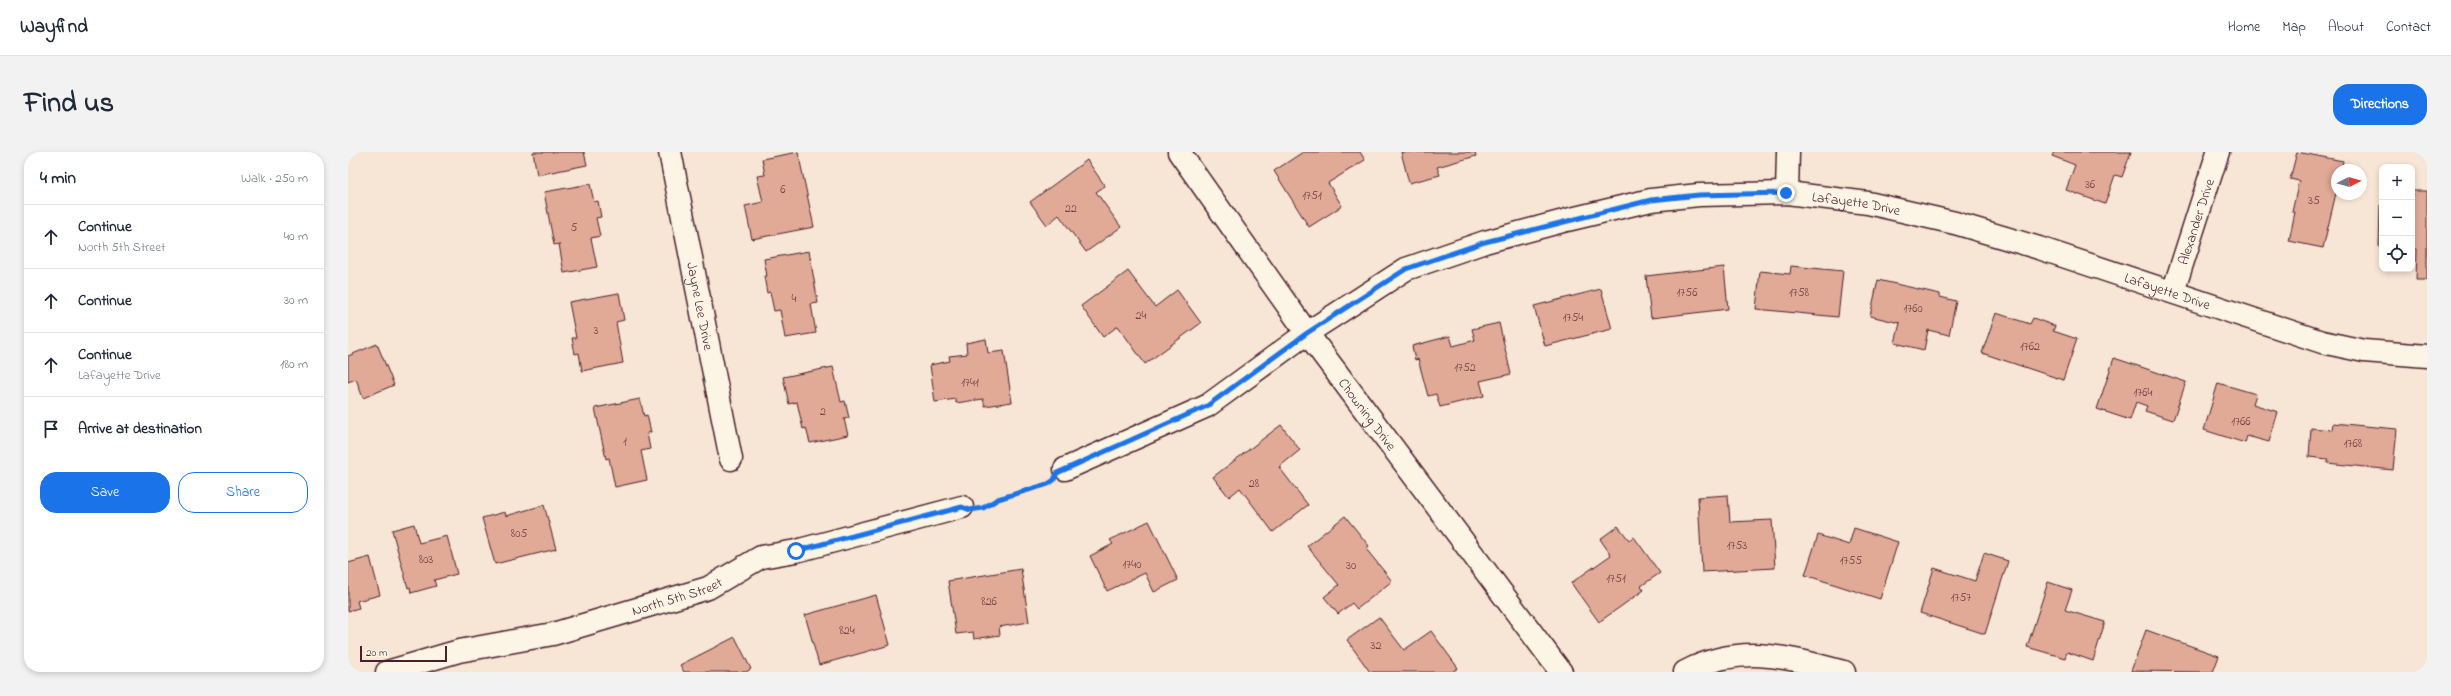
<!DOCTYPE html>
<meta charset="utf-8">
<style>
body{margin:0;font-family:"Indie Flower",sans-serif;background:#f2f2f3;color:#1f2937}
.controls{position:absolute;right:12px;top:12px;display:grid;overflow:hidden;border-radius:8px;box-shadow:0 2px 6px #0003}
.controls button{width:36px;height:36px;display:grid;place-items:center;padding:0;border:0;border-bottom:1px solid #e0e1e3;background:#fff;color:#1f2937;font:20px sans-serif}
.compass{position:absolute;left:1983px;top:12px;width:36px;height:36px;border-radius:50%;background:#fff;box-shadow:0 2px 6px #0003;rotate:84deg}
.scale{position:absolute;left:12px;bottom:10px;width:87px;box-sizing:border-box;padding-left:4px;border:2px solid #4a1f2b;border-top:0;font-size:11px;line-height:14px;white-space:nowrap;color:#4a1f2b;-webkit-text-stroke:3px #fcf5e5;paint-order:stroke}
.stop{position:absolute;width:12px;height:12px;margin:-9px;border:3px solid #1a73e8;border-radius:50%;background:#fff}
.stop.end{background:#1a73e8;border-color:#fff;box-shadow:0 1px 4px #0008}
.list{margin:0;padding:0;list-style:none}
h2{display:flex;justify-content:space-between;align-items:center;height:52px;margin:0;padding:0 16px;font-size:17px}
h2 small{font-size:13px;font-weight:400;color:#747a83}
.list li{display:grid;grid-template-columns:26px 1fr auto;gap:12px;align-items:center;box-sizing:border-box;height:64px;padding:0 16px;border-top:1px solid #e0e1e3}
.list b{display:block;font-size:15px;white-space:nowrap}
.list p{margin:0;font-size:13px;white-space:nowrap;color:#747a83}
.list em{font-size:13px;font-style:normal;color:#747a83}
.actions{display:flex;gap:8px;padding:12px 16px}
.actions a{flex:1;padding:9px 0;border:1px solid #1a73e8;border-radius:16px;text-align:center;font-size:14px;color:#1a73e8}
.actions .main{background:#1a73e8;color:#fff}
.icon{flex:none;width:22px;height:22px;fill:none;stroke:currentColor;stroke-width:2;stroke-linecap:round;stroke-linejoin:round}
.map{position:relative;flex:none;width:2079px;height:520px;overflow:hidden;border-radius:16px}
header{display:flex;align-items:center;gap:24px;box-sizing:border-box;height:56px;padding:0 20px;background:#fff;border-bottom:1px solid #e0e1e3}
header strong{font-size:19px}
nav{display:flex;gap:22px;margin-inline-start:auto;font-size:14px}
.intro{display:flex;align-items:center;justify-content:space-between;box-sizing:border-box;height:96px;padding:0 24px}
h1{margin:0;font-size:28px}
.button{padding:10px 18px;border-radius:16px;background:#1a73e8;color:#fff;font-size:14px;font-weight:700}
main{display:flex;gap:24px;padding:0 24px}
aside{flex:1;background:#fff;border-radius:16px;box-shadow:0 2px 6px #0003}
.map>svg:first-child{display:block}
</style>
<header>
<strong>Wayfind</strong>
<nav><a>Home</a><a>Map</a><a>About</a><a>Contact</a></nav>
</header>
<div class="intro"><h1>Find us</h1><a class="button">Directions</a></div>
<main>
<aside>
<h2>4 min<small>Walk · 250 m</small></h2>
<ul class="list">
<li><svg class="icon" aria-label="ahead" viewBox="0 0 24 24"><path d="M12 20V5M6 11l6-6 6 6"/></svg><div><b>Continue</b><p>North 5th Street</p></div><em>40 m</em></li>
<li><svg class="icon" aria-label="ahead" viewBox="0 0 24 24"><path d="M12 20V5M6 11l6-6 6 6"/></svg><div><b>Continue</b></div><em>30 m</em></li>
<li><svg class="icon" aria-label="ahead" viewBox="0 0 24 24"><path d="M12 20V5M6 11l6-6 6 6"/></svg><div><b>Continue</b><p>Lafayette Drive</p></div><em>180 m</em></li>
<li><svg class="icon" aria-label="arrive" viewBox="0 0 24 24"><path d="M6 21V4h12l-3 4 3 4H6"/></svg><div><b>Arrive at destination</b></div></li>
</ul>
<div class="actions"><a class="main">Save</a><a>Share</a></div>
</aside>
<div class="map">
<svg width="2079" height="520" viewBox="0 0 2079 520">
<rect width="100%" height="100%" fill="#f7e6d5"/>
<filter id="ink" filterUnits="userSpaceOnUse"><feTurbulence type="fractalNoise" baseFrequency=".025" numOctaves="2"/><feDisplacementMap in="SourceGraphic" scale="8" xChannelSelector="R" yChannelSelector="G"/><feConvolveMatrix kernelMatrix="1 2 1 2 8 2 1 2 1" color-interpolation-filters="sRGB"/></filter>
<g filter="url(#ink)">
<path fill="#e1aa97" stroke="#4a1f2b" d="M185,0H236L239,13L189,23Z
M450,0L466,75L404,87L397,54L415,50L409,24L417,23L414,7Z
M955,0H1012L1017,8L980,31L994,54L961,75L926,19Z
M1053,0H1127L1128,4L1089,15L1092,23L1061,31Z
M1706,0H1783L1774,25L1767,23L1757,52L1718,38L1727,13L1704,4Z
M1949,0L1995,9L1993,18H1989V37L1975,96L1941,89L1947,60H1944L1951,29L1942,27Z
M739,8L757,34L748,40L773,75L738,100L711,63L699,73L682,50Z
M242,32L246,50L250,49L253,65L248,66L252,84L243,86L249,115L216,121L211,92L206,93L196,40Z
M2064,39H2079V128H2068L2069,97H2064Z
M2032,53L2034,54V96L2031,95Z
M461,99L470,151L463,152L468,181L437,186L432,158L426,159L422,140L419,141L416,124H419L416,107Z
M1443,114L1495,119L1490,165L1408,157L1412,119L1442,122Z
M1376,115L1380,157L1303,166L1298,124Z
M780,119L807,155L829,138L853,171L797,212L770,174L755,185L733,154Z
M1530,128L1592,142V145L1608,149L1601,183L1580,178L1576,198L1547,191L1552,171L1522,164Z
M1253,137L1264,177L1197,194L1186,154Z
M271,141L276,168L268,170L275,211L234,219L231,201L227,202L224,186H228L221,150Z
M1648,161L1682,172L1685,166L1707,174L1705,179L1729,187L1715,228L1634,201Z
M1151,171L1163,222L1132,229L1136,244L1092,255L1088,242L1080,244L1070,207L1067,208L1064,194L1102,184L1105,194L1127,188L1124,177Z
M638,187L640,201L656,199L664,250L637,254L635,247L608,251V247L587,250L582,213L602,209L601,204L619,202L618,191Z
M29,192L46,233L15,246L8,227L0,230V204Z
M1766,206L1838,230L1825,268L1797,259L1799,254L1788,250L1782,268L1749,257Z
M485,215L493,250L497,249L501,266L496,267L500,283L462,291L458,276L455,277L449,250L441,252L435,225Z
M1870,231L1908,242L1905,252L1930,260L1921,290L1899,284L1897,291L1856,278Z
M292,247L296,264L299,263L303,280L299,281L302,297L293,299L299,328L267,335L261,306L258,307L247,256Z
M1985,271L2049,277L2045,318L1979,311L1980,307L1961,305L1963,276L1984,278Z
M933,273L952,298L931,315L960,353L925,380L892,336L881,345L865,325Z
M1380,343L1382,370L1424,368L1427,416L1354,420L1350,345Z
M196,353L208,397L147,412L134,366L157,360L158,364Z
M997,364L1021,394L1018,397L1044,429L1009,457L1004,451L990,462L976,445L991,433L959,394Z
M801,369L830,428L806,440L797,421L759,439L742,404L765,392L762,388Z
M66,372L71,391L99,384L109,422L86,428L88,434L63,441L62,435L60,436L44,378Z
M1270,374L1281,388L1286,385L1312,421L1293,434L1296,438L1251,470L1223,431L1263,403L1252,387Z
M1506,376L1550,390L1532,447L1457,423L1470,383L1501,393Z
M1636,401L1660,409L1637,482L1572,461L1586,416L1627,429Z
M22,405L32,443L9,449L11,456L0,459V411Z
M673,417L681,470L651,475L652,483L626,487L625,480L608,482L600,429Z
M1700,430L1724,438L1717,458L1757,470L1745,509L1719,500L1717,506L1679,495Z
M528,443L542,493L471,513L457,463Z
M1031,465L1056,498L1083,479L1110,516L1104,520H1022L999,488Z
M1798,478L1871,504L1865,520L1783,519Z
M387,485L403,517L398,520H336L332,513Z"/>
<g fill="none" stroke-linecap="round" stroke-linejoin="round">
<g stroke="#4a1f2b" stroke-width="25">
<g id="minor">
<path id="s1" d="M322,0L383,307"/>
<path id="s2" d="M831,0L959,181L1213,520"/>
<path d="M1439,41L1440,0"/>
<path id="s3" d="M1825,140L1870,0"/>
<path id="s4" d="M717,317L859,254L959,181L1058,117L1137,90L1219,68L1303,48L1351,43L1439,41L1520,51L1607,71L1691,96L1974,190L2016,199L2079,204"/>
<path id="s5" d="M39,520L111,499L205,482L360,436L413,405L448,399L614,355"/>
<path d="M1337,520C1393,491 1438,505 1496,520"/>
</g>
</g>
<path stroke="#4a1f2b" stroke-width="2.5" stroke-dasharray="4 3" stroke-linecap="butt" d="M640,353L650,347L698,333"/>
<use href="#minor" stroke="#fcf5e5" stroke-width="22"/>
</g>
</g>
<g fill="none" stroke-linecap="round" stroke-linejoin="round" filter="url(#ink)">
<path stroke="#1a73e8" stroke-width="5" d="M448,399L614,355L622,358L635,356L650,347L700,332L706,328L709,321L859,254L959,181L1058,117L1137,90L1303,48L1351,43L1438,41"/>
</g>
<g text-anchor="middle" stroke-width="4" stroke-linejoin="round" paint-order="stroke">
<g font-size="12" fill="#704246">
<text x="1742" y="36">36</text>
<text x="435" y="41">6</text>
<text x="964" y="47">1751</text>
<text x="1966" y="52">35</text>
<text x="723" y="60">22</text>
<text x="226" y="79">5</text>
<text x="1339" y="144">1756</text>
<text x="1451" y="144">1758</text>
<text x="446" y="150">4</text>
<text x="1565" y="160">1760</text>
<text x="793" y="167">24</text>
<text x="1225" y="169">1754</text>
<text x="248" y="182">3</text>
<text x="1682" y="198">1762</text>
<text x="1117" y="219">1752</text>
<text x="622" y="234">1741</text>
<text x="1795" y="244">1764</text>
<text x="475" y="263">2</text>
<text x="1893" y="273">1766</text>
<text x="277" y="293">1</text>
<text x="2005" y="295">1768</text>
<text x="906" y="335">28</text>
<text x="171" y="385">805</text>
<text x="1389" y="397">1753</text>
<text x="78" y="411">803</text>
<text x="1503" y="412">1755</text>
<text x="784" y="416">1740</text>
<text x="1003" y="417">30</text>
<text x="1268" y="430">1751</text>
<text x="1613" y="449">1757</text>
<text x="641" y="453">826</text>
<text x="499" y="482">824</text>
<text x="1028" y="497">32</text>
</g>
<g font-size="14" fill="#4a1f2b" stroke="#fcf5e5">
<text dy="5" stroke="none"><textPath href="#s4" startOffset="858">Lafayette Drive</textPath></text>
<text dy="5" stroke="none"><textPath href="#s3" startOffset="74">Alexander Drive</textPath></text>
<text dy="5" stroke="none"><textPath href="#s4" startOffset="1182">Lafayette Drive</textPath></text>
<text dy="5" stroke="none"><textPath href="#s1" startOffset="157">Jayne Lee Drive</textPath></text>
<text dy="5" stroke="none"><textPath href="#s2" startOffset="323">Chowning Drive</textPath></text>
<text dy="5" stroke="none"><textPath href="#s5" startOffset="300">North 5th Street</textPath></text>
</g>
</g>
</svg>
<div class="controls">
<button>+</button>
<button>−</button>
<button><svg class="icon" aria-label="locate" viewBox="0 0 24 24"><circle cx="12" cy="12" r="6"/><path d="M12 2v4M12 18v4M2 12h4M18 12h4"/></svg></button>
</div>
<svg class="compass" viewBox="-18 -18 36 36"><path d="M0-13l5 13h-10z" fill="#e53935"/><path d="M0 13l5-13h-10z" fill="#747a83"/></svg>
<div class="scale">20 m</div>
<div class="stop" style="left:448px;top:399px"></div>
<div class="stop end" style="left:1438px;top:41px"></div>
</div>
</main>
